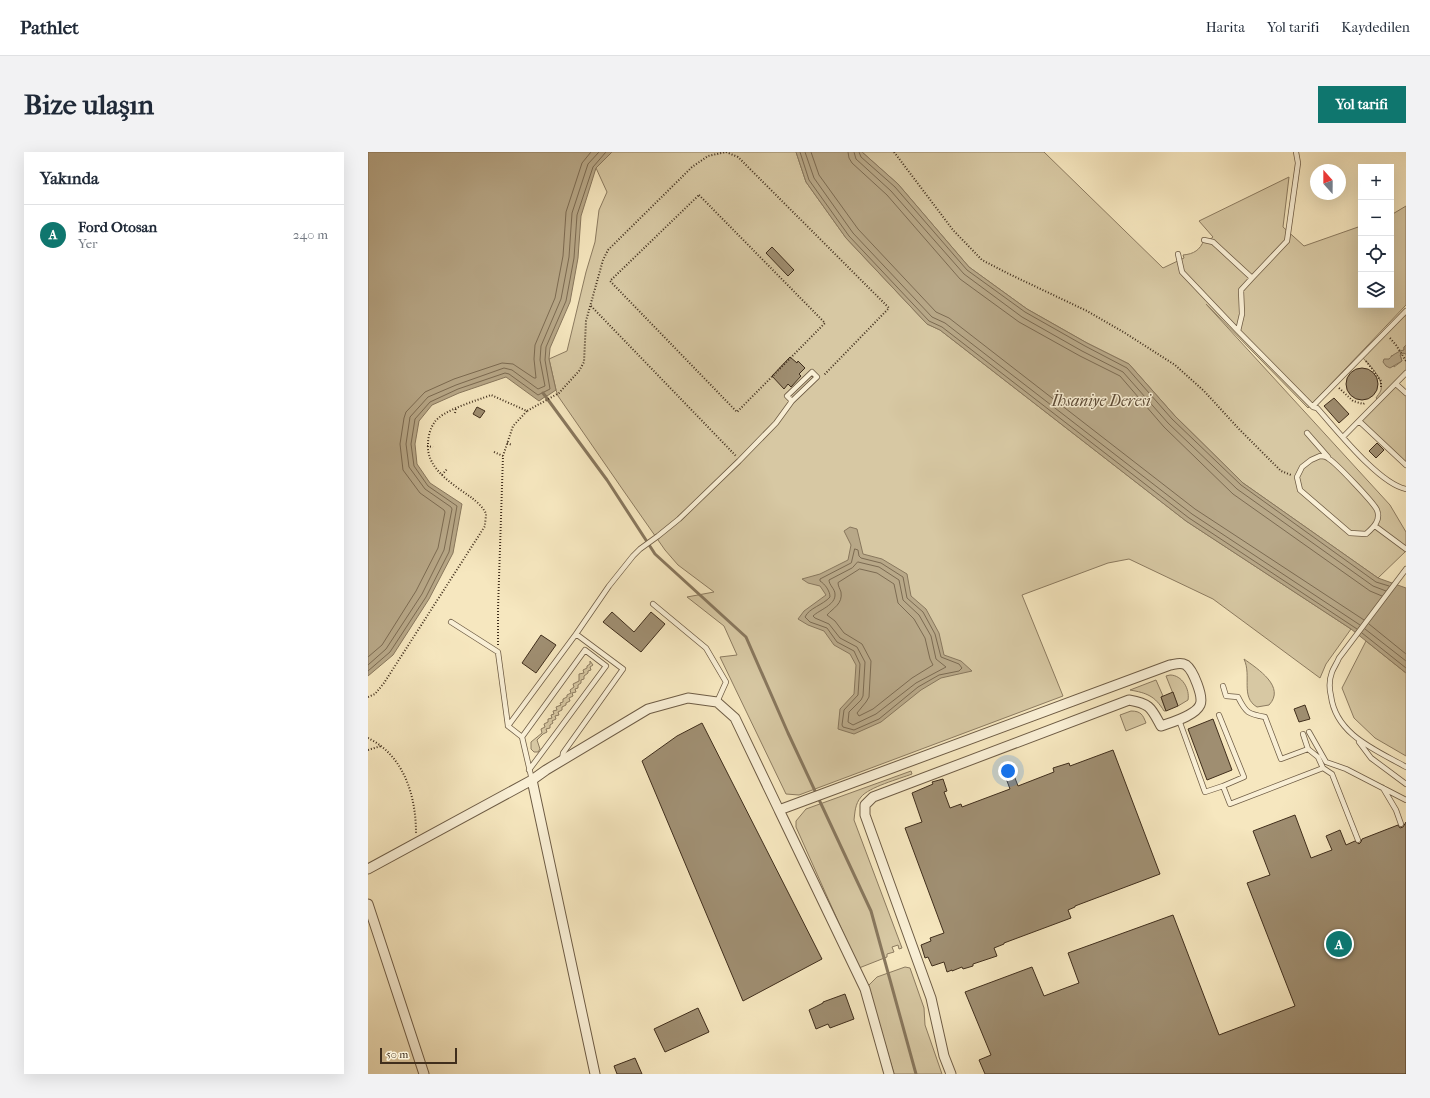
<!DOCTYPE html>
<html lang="tr">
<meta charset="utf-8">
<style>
body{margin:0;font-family:"IM FELL French Canon",serif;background:#f2f2f3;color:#1f2937}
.controls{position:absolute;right:12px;top:12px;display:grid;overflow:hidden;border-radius:0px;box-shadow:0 4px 16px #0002}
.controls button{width:36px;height:36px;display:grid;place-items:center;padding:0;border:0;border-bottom:1px solid #e0e1e3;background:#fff;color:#1f2937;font:20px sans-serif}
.compass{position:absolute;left:942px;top:12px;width:36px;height:36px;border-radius:50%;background:#fff;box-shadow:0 4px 16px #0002;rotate:339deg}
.scale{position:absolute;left:12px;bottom:10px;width:77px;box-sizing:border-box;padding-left:4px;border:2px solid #402e1c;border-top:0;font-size:11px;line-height:14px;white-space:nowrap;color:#402e1c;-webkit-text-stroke:3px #f9efd5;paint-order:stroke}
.you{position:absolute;left:640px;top:619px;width:14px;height:14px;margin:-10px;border:3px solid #fff;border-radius:50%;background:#1a73e8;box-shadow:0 0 0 6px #1a73e833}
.badge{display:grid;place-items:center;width:26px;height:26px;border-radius:50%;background:#0f766e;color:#fff;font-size:13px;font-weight:700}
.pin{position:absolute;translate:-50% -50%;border:2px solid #fff;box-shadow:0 1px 4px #0006}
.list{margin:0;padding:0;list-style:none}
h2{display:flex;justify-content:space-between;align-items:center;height:52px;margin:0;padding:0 16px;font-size:17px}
h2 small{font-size:13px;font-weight:400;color:#747a83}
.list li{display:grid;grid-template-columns:26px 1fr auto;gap:12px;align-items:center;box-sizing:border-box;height:60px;padding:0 16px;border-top:1px solid #e0e1e3}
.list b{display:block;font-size:15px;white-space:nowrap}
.list p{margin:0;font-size:13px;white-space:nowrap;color:#747a83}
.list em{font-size:13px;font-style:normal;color:#747a83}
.icon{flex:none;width:22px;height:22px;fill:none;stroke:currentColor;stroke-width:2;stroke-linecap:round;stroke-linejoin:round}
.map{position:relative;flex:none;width:1038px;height:922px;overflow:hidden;border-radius:0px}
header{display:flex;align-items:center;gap:24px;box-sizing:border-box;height:56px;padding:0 20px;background:#fff;border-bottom:1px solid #e0e1e3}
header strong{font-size:19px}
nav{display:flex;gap:22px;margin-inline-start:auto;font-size:14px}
.intro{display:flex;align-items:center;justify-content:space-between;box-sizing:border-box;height:96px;padding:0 24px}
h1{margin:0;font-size:28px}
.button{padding:10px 18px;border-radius:0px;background:#0f766e;color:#fff;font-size:14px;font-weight:700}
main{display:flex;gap:24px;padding:0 24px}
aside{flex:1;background:#fff;border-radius:0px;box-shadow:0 4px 16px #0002}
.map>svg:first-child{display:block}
</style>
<header>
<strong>Pathlet</strong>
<nav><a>Harita</a><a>Yol tarifi</a><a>Kaydedilen</a></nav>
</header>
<div class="intro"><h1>Bize ulaşın</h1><a class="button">Yol tarifi</a></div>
<main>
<aside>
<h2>Yakında<small></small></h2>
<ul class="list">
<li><span class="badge">A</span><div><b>Ford Otosan</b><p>Yer</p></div><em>240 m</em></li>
</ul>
</aside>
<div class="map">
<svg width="1038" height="922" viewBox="0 0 1038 922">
<rect width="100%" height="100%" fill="#f6e7bf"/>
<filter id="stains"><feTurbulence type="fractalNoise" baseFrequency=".005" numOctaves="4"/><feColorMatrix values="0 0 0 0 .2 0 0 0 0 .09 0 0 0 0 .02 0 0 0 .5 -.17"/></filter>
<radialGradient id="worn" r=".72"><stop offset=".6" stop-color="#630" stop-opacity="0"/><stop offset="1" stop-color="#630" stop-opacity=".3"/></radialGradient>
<path fill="#d7c8a3" stroke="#8c7b60" d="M244,0H428L438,30L478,86L559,172L572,178L818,369L983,477L958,512L952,526L845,447L761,407L740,411L654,443L695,544L431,643L418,642L352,505L369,503L356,474L319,445L346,440L310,413L297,398L255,338L190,244L188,238L181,207L199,199L218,120L227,90L231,58L239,40L228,16Z
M494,0H676L795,116L816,106L815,103C826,102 832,98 836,88L840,89L845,85L831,69L921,25L915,75L936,94L993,74V153H1023V63L1038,54V153L940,256L838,152L1022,353L1038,380V399L1010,426L875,331L807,264L761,212L719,191L659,157L601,115L530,32Z
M1038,159V193L1036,195V198C1031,199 1028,203 1023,204L1026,215L1034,209L1032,203L1035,201L1038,202V221L1028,232L1038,241V313L991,269L1011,249L1008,246C1009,244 1012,241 1013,238C1015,225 1001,213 994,205Z
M998,489L1038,521V604L1007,586L986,566L974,536Z
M876,507C890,517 918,535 901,553L889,555C872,545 884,524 876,507Z
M222,509L225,513L222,515L223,518L220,519V521L216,524V527L213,528V531L210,533V536L207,537L208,540L204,541L205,544L201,546L202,549L198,551V553L194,555V558L190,560L191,563L187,564L188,567L184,569L185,571L182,573V576L178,577L179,580L175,582L169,588L172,597L170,600H166L163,597V590L174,581L173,577L177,575L176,572L180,570V567L184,566L183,563L186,562L185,559L189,558L188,555L193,553L192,551L195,550V547L199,545V543L203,541L202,538L206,535L205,532L211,529V522L216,521L215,518L219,516V514L222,512Z
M802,523C814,523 822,537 820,548L810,554L798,524Z
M788,528L795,544L793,545L798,559H796C787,544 779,541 762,538Z
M763,559C773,559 775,563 778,571L758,579L752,563Z
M543,619L544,622C531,627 501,635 493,645C487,652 487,660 486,668L534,796L531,797L530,793L524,795L526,800L519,802V805L491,816L428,675V669L438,657Z
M537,815L542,816L556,856L557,873L574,922H526L500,834L509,825Z"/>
<path fill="#b8a888" stroke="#88775d" d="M0,0H244L228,16L213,64L210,106L202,150L182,196L181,207L188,238L179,244L177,242L178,244L171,249L138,225L91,241L64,253L51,269L47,292L49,312L62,331L94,352L85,401L61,447L25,503L0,524Z
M428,0H494L530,32L601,115L659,157L719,191L761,212L807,264L875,331L1010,426L1038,436V521L983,477L818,369L572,178L559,172L478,86L438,30Z
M1038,193V202L1035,201L1032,203L1034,209L1022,216L1018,214L1015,210L1016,207H1021C1024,203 1031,199 1036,198V195Z
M482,375L489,377L495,402L514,407L539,422L543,444L558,457L571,481L576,503L593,509L604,519L573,526L553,538L513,570L486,582L470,577L472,557L486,542L488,513L482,502L466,493L456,479L440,473L430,467L436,459L458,443L452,434L440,431L434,427L452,422L480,408L483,393L476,379Z"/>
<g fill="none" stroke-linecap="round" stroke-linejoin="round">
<path stroke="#7c6b52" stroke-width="1" d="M432,0L441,28L481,84L561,169L574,175L821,366L989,477
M437,0L446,26L485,81L564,165L577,171L824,362L992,473
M443,0L451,23L490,77L568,160L581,166L827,357L996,468
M480,0L481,6L484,11L519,43L592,127L651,170L712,204L752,224L796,275L865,342L1002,439L1014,444
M486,0L488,7L523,39L596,122L654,165L714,199L755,220L800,271L869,337L1005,434L1018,439
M491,0L493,5L527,35L599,118L657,160L717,194L759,216L804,267L873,333L1008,430L1021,434
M487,397L490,398L491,404L493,406L513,411L535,425L539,446L555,460L567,482L573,505L591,512L594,516L591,519L571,523L550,535L511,567L486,578L475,575L474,573L476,558L490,543L492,512L486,499L469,490L459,476L442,470L437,465C441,456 455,453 462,445C462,439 457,432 452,429V427L483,411Z
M490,410L511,415L531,428L535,448L551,463L563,484L568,507L578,515L548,531L508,562L485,573L480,570L481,560L493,548L495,544L497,510L489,495L472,486L461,472L447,466L445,464C451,458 468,453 467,442C467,437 461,433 461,428L484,416Z
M492,417L509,421L526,432L530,451L546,467L557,486L562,507L565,513L544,526L505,557L491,564L489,561L498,550L501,545L503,509L494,492L476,481L467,469L459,463C465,456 475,452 473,440C472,437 470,434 470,431Z
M1001,472L1038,502
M997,477L1038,509
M994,481L1038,516
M0,505L14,493L48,439L70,396L77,360L76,358L52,341L35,318L32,292L36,266L38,260L57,240L86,227L134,211L145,212L166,226H168L166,207L167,193L187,146L195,104L198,60L214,11L223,0
M0,513L18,497L54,442L76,398L84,357L83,355L57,337L41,315L38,292L42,265L60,245L88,233L136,216L144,218L170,237L177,234L172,208L173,194L193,147L201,105L204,61L220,12L231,0
M0,519L22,500L58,445L81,400L89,354L60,334L46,314L43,292L47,267L62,250L90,237L137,221L141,222L170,243L182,237L177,208L178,195L198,149L206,106L209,63L225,15L238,0"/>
<path stroke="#88775d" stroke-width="3" d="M175,241L239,328L287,402L378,485L420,581L503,759L548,922"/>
</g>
<path fill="#9f8e71" stroke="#402e1c" d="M404,95L426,118L420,124L398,101Z
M422,205L429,211L430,209L437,216L431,222L433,224L423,235L420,232L416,237L404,224Z
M978 232a16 16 0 1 1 32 0a16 16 0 1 1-32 0Z
M966,246L981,262L971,271L956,254Z
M109,255L117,259L112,266L105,262Z
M1009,291L1016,298L1008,306L1001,299Z
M244,460L266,480L283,460L297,472L273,500L235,470Z
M173,483L188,493L168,521L154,511Z
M805,540L810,554L798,559L793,545Z
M937,553L942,567L931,570L926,557Z
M845,567L864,618L839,628L820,577Z
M334,571L454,807L375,849L274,609L309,584Z
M745,598L792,722L707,754V755L700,758L703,766L636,791V792L626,796L629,804L605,812V814L595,817L594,815L584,819V818L579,820L576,810L564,814L560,805L557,806L553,793L563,789L562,786L576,781L537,676L554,670L544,641L565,632L564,630L575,627L579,639L576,640L582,656L593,652L594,655L642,637L633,613L641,610L650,634L686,620L685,616L701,611L702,614Z
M927,663L943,706L964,698L958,684L972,678L978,693L987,689L991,692L993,690L994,687L1030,673L1032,676L1035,675L1038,670V922H617L611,908L623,903L597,840L664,815L676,844L711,831L700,801L805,763L851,883L927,854L879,731L902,723L885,679Z
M477,842L486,867L462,876L460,872L448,877L441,858L455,851V850Z
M330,856L341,880L297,900L286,877Z
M267,906L274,922H249L246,914Z"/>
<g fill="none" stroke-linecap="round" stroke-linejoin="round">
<g stroke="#6e5c45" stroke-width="6">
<path id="service" d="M836,88L845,90L884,126L919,89L930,11L928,0
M810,102L814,120L870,179L874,162L873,138L884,126
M870,179L945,255L949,256C968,277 1011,332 1038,337
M1028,232L1038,241
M945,254L1038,159
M991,269L1038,313
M939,281L960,305
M975,285L1038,221
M952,304C955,304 959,305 961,307C968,311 1006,351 1009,358C1013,368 1006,375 998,382L982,381L932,338L929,325L934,315L943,308Z
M1007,374L1038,397
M1038,417L971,506C969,511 966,515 964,520C961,528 961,536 963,544C968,583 1008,598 1038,615
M285,452L338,496L358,530L349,550
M83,470L130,500L140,574L154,585
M208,482L241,434L265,404L272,397L290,384L311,367L371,309L408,271L424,249L449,225L444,220L419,244L424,249
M855,534L858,544L870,545C878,561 880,562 897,565L913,607L940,597L935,582
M851,563L876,625L855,634L862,652L955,616
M811,568L837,640L855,634
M140,574L208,482L255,517L195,601L194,608
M941,580L958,610L978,617L1038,648
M991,590L1003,606L1038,632
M940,597L950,605L955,616L964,622L990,688
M161,618L238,514L217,498L154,585L164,628
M1015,636L1028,658L1033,672"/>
</g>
<g stroke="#6e5c45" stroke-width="11">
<path id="minor" d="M164,628L227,922
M0,717L164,628L178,618L280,557L320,546L349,550L367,566L411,658
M0,752L56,922
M521,922L497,837L411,658L802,513C808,512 813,510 818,513C825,518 836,545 832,553C827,564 804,570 793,574C783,556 783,552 761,548L505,645L497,653V663L563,846L576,904L583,922"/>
</g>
<path stroke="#402e1c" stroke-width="2" stroke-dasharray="1 2" stroke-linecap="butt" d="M526,0L585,78L614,108L641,122L719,159L757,181L807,213L836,239L871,277L913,319L923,323
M331,43L457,171L369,260L242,129Z
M223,154L368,304
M1022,186L1028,193L1038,209
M998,209L1013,229V237
M971,236L985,249L995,252L997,251
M87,261L88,256
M139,291L144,293
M59,294L65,295
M126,300L135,304
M74,323L79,317
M130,493V457L135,304L145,274L159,259
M0,545L7,542L16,531L117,374C117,370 118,365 118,362C116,356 109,350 104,346C86,333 58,317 60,292C60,285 62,277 66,271C74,258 108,249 123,243L159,259L191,241L211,219L216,210L218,169L235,108L240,98L324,15L340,4L358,0L370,5L521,156L456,223
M0,586C4,588 9,591 13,594C39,614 48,649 48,681
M0,598L13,594"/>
<use href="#service" stroke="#f9efd5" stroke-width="4.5"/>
<use href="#minor" stroke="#f9efd5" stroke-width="9"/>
</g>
<g text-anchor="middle" stroke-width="3" stroke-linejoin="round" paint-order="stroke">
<g font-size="16" font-style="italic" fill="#5e4c37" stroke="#f9efd5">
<text x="733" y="254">İhsaniye Deresi</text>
</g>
</g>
<rect width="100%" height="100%" filter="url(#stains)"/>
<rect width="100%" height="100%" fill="url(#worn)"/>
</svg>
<div class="controls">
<button>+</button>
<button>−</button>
<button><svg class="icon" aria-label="locate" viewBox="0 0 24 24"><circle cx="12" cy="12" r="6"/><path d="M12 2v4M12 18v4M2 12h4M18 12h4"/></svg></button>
<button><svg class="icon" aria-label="layers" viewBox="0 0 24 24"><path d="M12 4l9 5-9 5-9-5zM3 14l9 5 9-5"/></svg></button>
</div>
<svg class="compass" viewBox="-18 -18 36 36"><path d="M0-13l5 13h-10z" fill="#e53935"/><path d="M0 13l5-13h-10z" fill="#747a83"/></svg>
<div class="scale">50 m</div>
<div class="you"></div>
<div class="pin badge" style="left:971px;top:792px">A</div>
</div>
</main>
